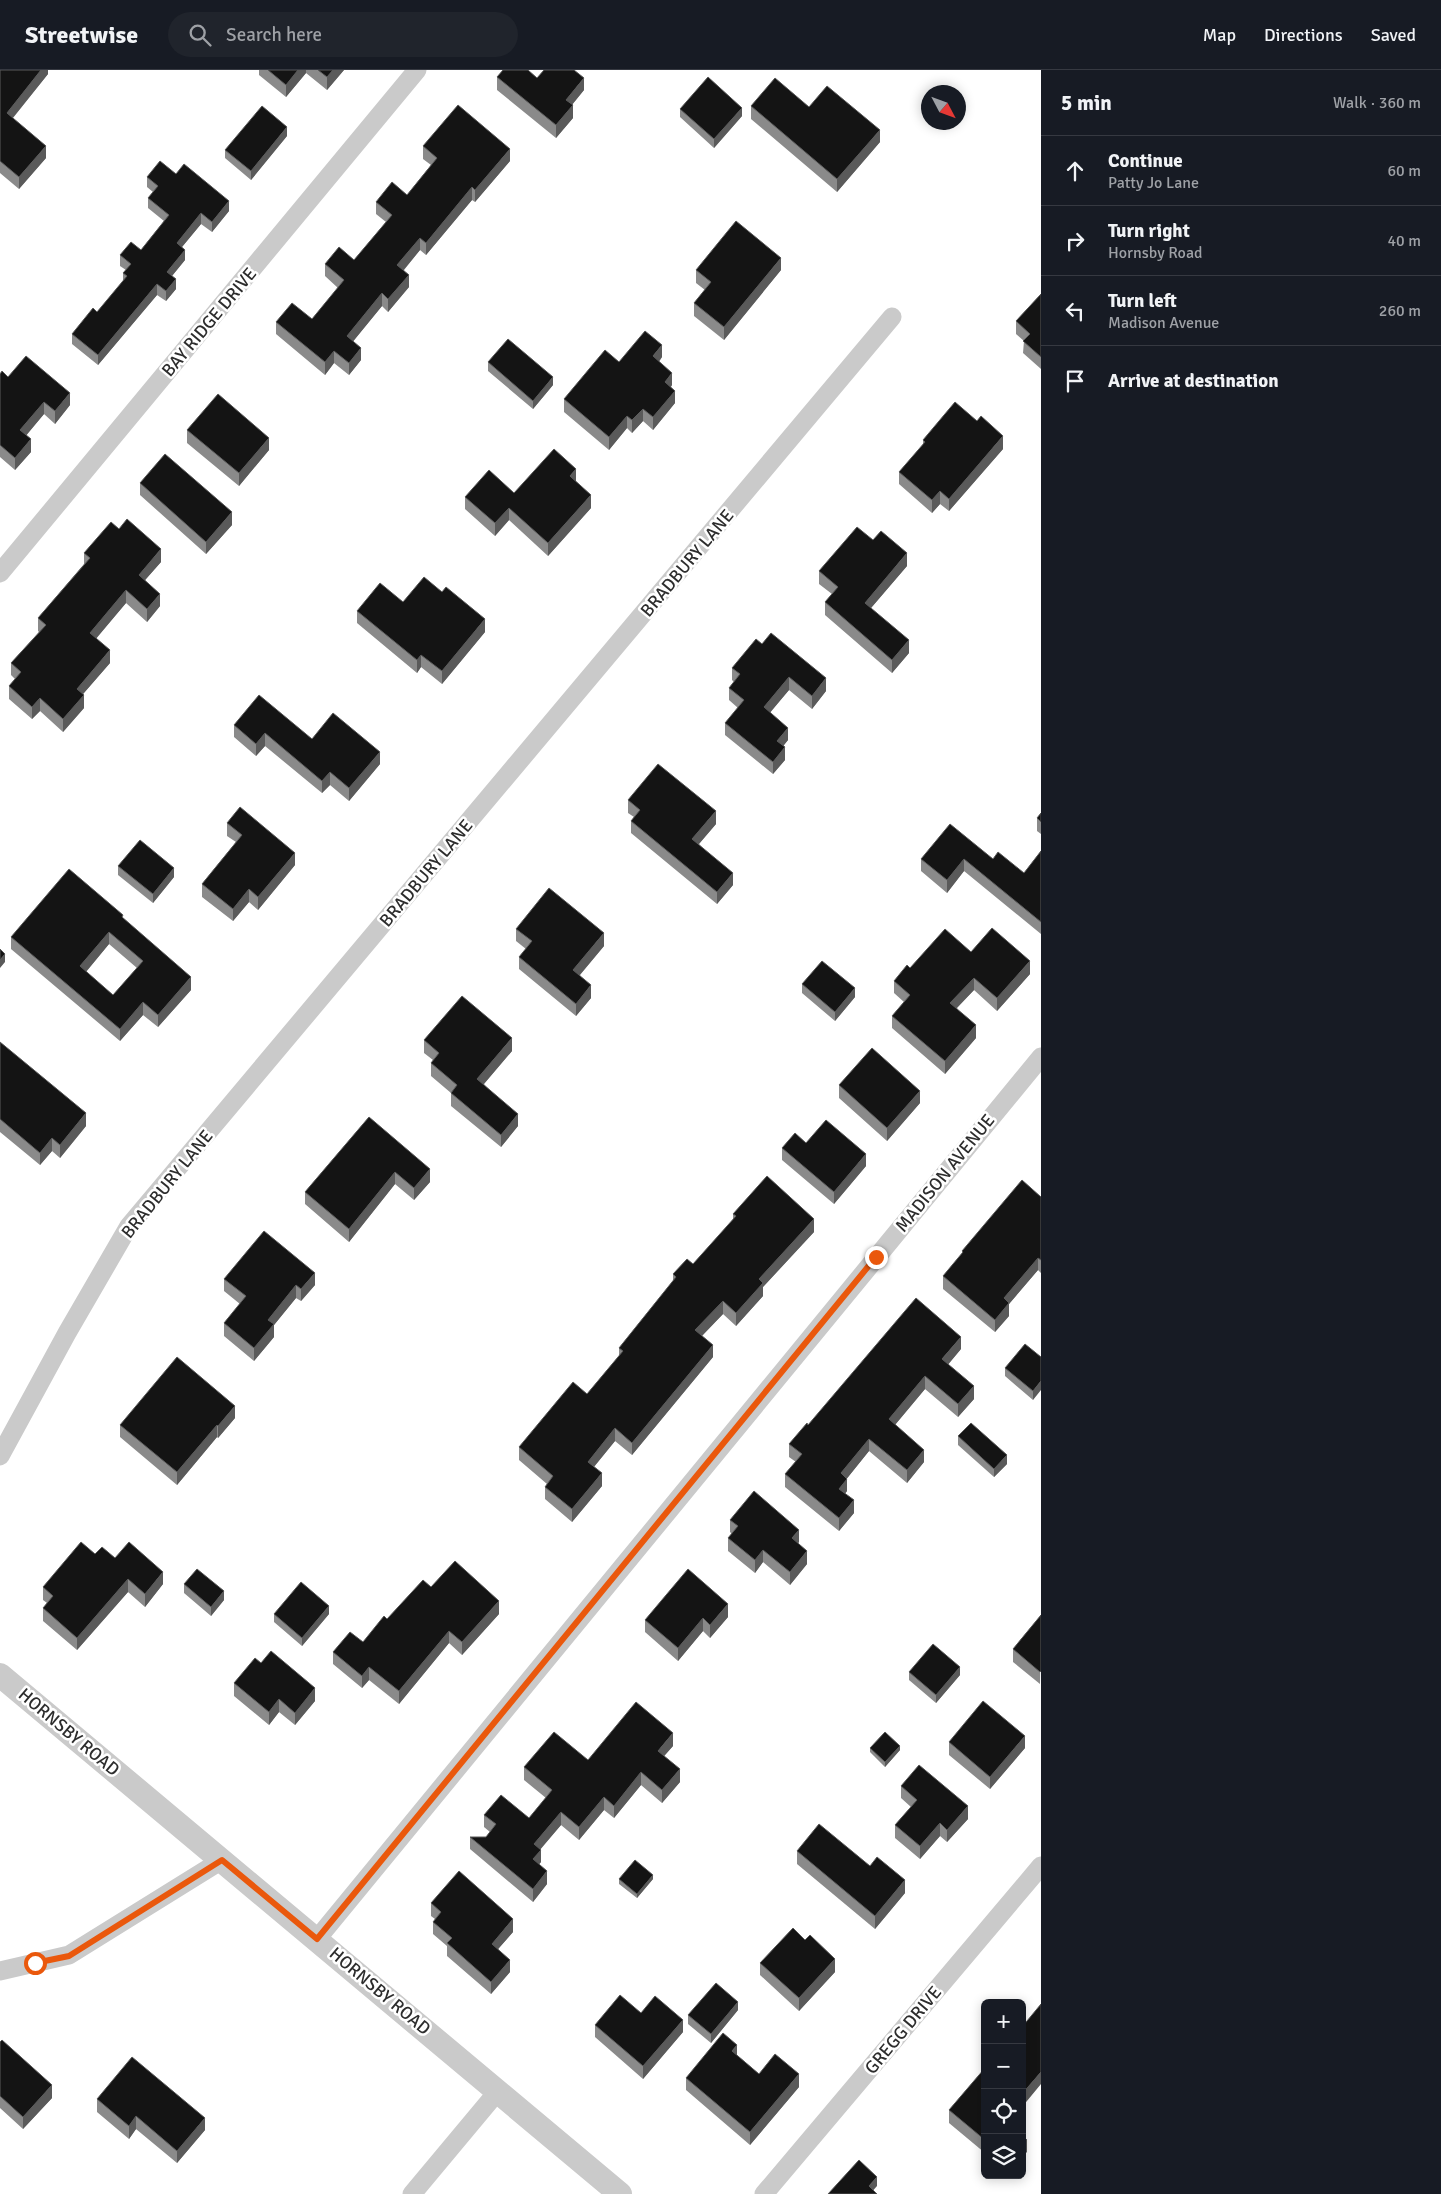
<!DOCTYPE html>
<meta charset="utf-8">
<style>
body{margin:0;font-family:Signika,sans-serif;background:#20242c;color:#f1f3f6}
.controls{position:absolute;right:15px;bottom:15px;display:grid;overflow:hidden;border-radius:8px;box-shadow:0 2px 12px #0003}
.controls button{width:45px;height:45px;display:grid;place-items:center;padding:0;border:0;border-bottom:1px solid #363941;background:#171b24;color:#f1f3f6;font:25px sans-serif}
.compass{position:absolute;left:921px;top:15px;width:45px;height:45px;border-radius:50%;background:#171b24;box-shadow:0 2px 12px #0003;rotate:131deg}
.stop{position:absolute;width:15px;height:15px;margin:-11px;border:4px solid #ea580c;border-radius:50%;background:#fff}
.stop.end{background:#ea580c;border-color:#fff;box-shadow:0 1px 5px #0008}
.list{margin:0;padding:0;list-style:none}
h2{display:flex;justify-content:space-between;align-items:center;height:65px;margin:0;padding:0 20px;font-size:21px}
h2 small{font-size:16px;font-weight:400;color:#9ea1a6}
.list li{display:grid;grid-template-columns:32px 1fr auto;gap:15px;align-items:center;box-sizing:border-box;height:70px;padding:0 20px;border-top:1px solid #363941}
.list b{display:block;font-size:19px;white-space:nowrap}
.list p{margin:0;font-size:16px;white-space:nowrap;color:#9ea1a6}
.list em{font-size:16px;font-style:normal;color:#9ea1a6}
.icon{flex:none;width:28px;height:28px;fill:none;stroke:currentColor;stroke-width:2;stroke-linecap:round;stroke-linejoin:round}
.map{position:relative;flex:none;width:1041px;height:2124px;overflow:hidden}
header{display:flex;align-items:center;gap:30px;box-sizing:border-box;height:70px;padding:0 25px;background:#171b24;border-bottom:1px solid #363941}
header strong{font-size:24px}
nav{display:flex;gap:28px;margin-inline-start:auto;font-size:18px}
.search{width:350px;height:45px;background:#20242c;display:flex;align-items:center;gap:12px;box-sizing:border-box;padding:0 18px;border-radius:28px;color:#9ea1a6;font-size:19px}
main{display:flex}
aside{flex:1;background:#171b24}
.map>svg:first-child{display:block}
</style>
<header>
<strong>Streetwise</strong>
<div class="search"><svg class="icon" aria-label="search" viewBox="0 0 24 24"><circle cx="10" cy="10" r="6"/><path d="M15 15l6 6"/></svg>Search here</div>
<nav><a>Map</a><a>Directions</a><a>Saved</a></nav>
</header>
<main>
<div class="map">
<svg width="1041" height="2124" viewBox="0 0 1041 2124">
<rect width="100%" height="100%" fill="#fff"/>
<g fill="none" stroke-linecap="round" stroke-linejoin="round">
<path stroke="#cacaca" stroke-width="19" d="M0,503L417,0
M0,1386L67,1263L129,1156L892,247
M317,1869L1041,987
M0,1901L69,1885L222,1790
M412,2124L498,2021
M764,2124L1041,1796"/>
<path stroke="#cacaca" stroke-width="24" d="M0,1605L620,2124"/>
</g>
<path fill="#8a8a8a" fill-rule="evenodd" d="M0,0H48V4L13,48L46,88L19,119L0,103Z
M259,0H344L327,20L306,3L286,27L259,5Z
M497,7L537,8L584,20L572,35L573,48L556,68L497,20Z
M751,36L809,37L880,72L837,122L751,49Z
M680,39L742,46L714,78L680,47Z
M287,66L251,110L225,88V80Z
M423,76L510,91L475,132L472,130L426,185L420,180L404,200L409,217L388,242L382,236L353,271L361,290L349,305L334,293L325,305L276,264V252L312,249L338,218L325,206V194L354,190L386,152L376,144V132L407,125L431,95L423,89Z
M176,104L229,141L212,162L201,154L182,177L185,190L172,206L176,219L166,231L157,225L98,295L72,274V264L97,242L123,212V203L126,200L120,196V185L141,180L164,151L148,138V128L153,122L147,117V107Z
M696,200H781L724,270L694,246V233L705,220L696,213Z
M1041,224V299L1023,283L1024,271L1016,264V251Z
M662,287L659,292L672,315L671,317L675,333L653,360L643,351L632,363L627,358L609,380L564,342V329L619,292Z
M488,292L553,315L533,339L488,301Z
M0,304L8,307L70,335L55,354L44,344L26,365L31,382L15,400L0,387Z
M187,360L269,380L239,416L187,373Z
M923,370L1003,379L949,441L940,434L932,443L899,414V402L923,375Z
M576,412L591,438L548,486L509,450L495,466L465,439V427L514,423Z
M140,413L232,455L206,484L140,425Z
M119,459L161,492L145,510L160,536L147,552L126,533L96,568L110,593L83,624L84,638L63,662L40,641L32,649L9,629V616L15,609L11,605V593L39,562L38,561V548L84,494V483Z
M907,496L871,538L909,583L892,603L825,545V532L832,524L819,514V501Z
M403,532L485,562L442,614L421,597L417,603L357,553V541Z
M762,574L826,621L812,639L789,620L770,642L788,670L783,676L785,690L773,704L725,665V653L738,638L729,630V618L734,612L732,610V598Z
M234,655L312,669L380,694L349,731L330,715L322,723L265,676L256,686L234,667Z
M628,730L716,754L699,774L733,815L717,834L631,763V751L634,747L628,743Z
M1041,743V764L1037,761V748Z
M227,753L295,795L258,840L249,832L233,851L202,827V814L236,772L227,766Z
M1041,781V864L964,801L947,823L921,801V789H993L1024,803Z
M118,796L174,807L153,833L118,805Z
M123,848L191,920L158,957L143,945L120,971L11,879V867ZM109,874L137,898L113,925L86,902Z
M516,859L604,876L580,905L591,928L576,946L519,899V887L526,879L516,871Z
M910,898L1030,904L997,941L974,920L957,938L976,968L945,1004L892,958V946L904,932L894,923V911Z
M802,914L855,927L835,951L802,923Z
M424,970L512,981L484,1014L518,1056L501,1077L451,1036V1023L431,1006V993L433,990L424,983Z
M0,972L86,1056L60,1088L52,1081L40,1095L0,1062Z
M839,1015L920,1033L887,1071L839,1028Z
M369,1047L430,1112L414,1130L395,1114L349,1172L305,1134V1122Z
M806,1073L866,1096L834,1134L782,1090V1078Z
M1041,1127V1203L1038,1200L1009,1234V1246L995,1262L943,1219V1206L962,1184V1181Z
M733,1144L814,1162L763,1217V1226L736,1256L723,1244L702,1266L713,1287L632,1385L615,1371L594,1397L602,1416L572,1452L545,1429V1417L547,1414L519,1390V1377L587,1324L619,1286V1278L673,1211V1204L693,1194L733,1150Z
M224,1209L315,1215L301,1231L296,1228L274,1255V1267L254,1291L224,1266V1253L240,1234L224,1221Z
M961,1279L948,1294L974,1329L958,1347L925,1319L895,1355L924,1392L907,1413L869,1381L847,1408V1421L845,1424L854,1443L839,1461L785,1417V1404L796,1392L789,1387V1374L808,1355Z
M1041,1287L1033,1330L1005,1306V1298Z
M235,1348L218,1368L217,1367L177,1415L120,1367V1355Z
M958,1366L1007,1394L994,1407L958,1375Z
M730,1450L799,1472L798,1473L807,1494L790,1515L763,1492L755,1503L728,1481V1468L732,1464L730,1462Z
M95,1484L115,1488L163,1514L145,1537L128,1522L77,1580L43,1551V1538L47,1533L43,1530V1517Z
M184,1514L224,1530L211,1546L184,1523Z
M431,1517L499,1544L462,1585L449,1573L399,1634L369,1610L362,1618L333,1594V1582L363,1572L387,1549Z
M274,1544H329L302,1576L274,1552Z
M1041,1545L1040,1614L1013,1592V1579Z
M728,1547L710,1568L703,1561L678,1591L645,1562V1550Z
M261,1593L315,1631L295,1655L279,1642L269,1655L234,1626V1613Z
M909,1602L960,1605L936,1633L909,1610Z
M949,1672L1025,1678L990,1719L949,1685Z
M673,1676L664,1686L680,1712L662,1733L641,1715L614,1748L604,1740L579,1770L561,1755L540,1779L541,1792L539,1794L547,1814L533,1832L470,1779V1767H486L490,1762L484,1757V1745L529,1748L546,1728L524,1710V1697L588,1690Z
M870,1678L900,1680L885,1697L870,1682Z
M901,1716L968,1749L947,1772L940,1766L920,1789L895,1768V1755L911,1737L901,1728Z
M797,1781L870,1796L905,1823L875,1859L797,1794Z
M619,1809H653L637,1828L619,1814Z
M431,1833L513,1862L498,1879L510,1902L491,1924L447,1886V1876L433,1864V1852L435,1849L431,1846Z
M760,1893L835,1902L799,1941L760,1905Z
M738,1940L711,1973L688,1954V1945Z
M641,1943L683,1962L643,2009L595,1967V1955Z
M0,1972L52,2028L23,2059L0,2038Z
M737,1985L759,2004L799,2017L750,2075L686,2020V2008Z
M985,1998V2083L949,2053V2040Z
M97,2029L205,2060L177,2093L136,2059L129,2069L97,2042Z"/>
<path fill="#5a5a5a" d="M41,0H48V4L7,55V43Z
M298,0H306V3L286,27V15Z
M333,0H344L327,20V7Z
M584,8V20L566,42V30Z
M573,35V48L556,68V55Z
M742,38V46L714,78V69Z
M287,57V66L251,110V101Z
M880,60V72L837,122V109Z
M46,76V88L19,119V107Z
M510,79V91L475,132V120Z
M472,117V130L426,185V173Z
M229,131V141L212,162V152Z
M201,143V154L177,183V173Z
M420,168V180L397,208V195Z
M185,180V190L167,212V202Z
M781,188V200L724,270V257Z
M409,205V217L388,242V229Z
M176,209V219L166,231V221Z
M157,214V225L98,295V285Z
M382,223V236L347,279V266Z
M662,275V287L653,299V286Z
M361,278V290L349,305V293Z
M334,281V293L325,305V292Z
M672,303V315L665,324V312Z
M553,307V315L533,339V331Z
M675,321V333L653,360V347Z
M70,323V335L55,354V341Z
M44,332V344L20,373V360Z
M643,339V351L632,363V350Z
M627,346V358L609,380V367Z
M1003,366V379L949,441V429Z
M269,368V380L239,416V403Z
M31,369V382L15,400V388Z
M576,399V412L570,406Z
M940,421V434L932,443V430Z
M591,425V438L548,486V473Z
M509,438V450L495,466V453Z
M232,442V455L206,484V472Z
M161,479V492L139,517V505Z
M907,483V496L865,545V533Z
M126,520V533L90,576V563Z
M160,524V536L147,552V539Z
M485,549V562L442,614V601Z
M909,570V583L892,603V590Z
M110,580V593L77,631V619Z
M421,585V597L417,603V590Z
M789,607V620L764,650V637Z
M826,608V621L812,639V626Z
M84,625V638L63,662V649Z
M40,628V641L32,649V637Z
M788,658V670L777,684V671Z
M265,663V676L256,686V674Z
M785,677V690L773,704V692Z
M380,682V694L349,731V718Z
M330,702V715L322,723V711Z
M716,741V754L692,782V769Z
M295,783V795L258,840V827Z
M964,789V801L947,823V810Z
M174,798V807L153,833V824Z
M733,803V815L717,834V822Z
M249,819V832L233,851V839Z
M109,862V874L80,909V896Z
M604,863V876L573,913V900Z
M5,884V892L0,898V890Z
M1030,891V904L997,941V928Z
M191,907V920L158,957V945Z
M974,908V920L950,945V933Z
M591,915V928L576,946V934Z
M855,918V927L835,951V942Z
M143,932V945L120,971V959Z
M976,955V968L945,1004V991Z
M512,968V981L477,1022V1009Z
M920,1021V1033L887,1071V1058Z
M86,1043V1056L60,1088V1075Z
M518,1044V1056L501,1077V1065Z
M52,1068V1081L40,1095V1083Z
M866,1084V1096L834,1134V1122Z
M430,1099V1112L414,1130V1118Z
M395,1102V1114L349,1172V1159Z
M814,1149V1162L763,1217V1226L736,1256V1243L759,1209Z
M1038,1188V1200L1009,1234V1246L995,1262V1250L1004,1228Z
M315,1203V1215L301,1231V1219Z
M296,1215V1228L274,1255V1267L254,1291V1278L268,1250Z
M723,1231V1244L695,1273V1260Z
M961,1267V1279L942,1302V1289Z
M713,1275V1287L632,1385V1373Z
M925,1306V1319L889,1362V1349Z
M1041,1311V1320L1033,1330V1321Z
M974,1316V1329L958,1347V1334Z
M235,1336V1348L218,1368V1356Z
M217,1355V1367L177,1415V1402Z
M615,1358V1371L588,1404V1392Z
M869,1369V1381L841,1416V1403Z
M924,1380V1392L907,1413V1400Z
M1007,1385V1394L994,1407V1399Z
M602,1403V1416L572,1452V1439Z
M847,1409V1421L839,1431V1419Z
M854,1430V1443L839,1461V1448Z
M799,1460V1472L792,1481V1468Z
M763,1480V1492L755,1503V1490Z
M807,1481V1494L790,1515V1502Z
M163,1502V1514L145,1537V1524Z
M128,1509V1522L77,1580V1568Z
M224,1521V1530L211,1546V1537Z
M499,1531V1544L462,1585V1572Z
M728,1534V1547L710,1568V1555Z
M329,1536V1544L302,1576V1568Z
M703,1548V1561L678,1591V1578Z
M449,1561V1573L399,1634V1621Z
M369,1597V1610L362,1618V1606Z
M960,1597V1605L936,1633V1625Z
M315,1618V1631L295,1655V1643Z
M279,1629V1642L269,1655V1642Z
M673,1663V1676L658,1693V1681Z
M1025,1666V1678L990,1719V1707Z
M900,1676V1680L885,1697V1692Z
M680,1699V1712L662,1733V1720Z
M641,1702V1715L614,1748V1736Z
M604,1727V1740L579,1770V1757Z
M968,1736V1749L947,1772V1760Z
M561,1742V1755L534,1787V1774Z
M940,1753V1766L920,1789V1776Z
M541,1780V1792L533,1802V1789Z
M547,1801V1814L533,1832V1819Z
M653,1805V1809L637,1828V1824Z
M905,1810V1823L875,1859V1846Z
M513,1849V1862L492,1886V1874Z
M835,1889V1902L799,1941V1928Z
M510,1890V1902L491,1924V1912Z
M738,1932V1940L711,1973V1964Z
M683,1950V1962L643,2009V1996Z
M737,1975V1988L732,1981Z
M1041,2002V2014L1022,2037V2024Z
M799,2004V2017L750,2075V2062Z
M52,2015V2028L23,2059V2047Z
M136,2046V2059L129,2069V2056Z
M205,2048V2060L177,2093V2081Z
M1027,2070V2082L1022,2087V2075Z
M877,2107V2116L870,2124L869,2116Z"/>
<path fill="#141414" stroke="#5a5a5a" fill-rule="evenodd" d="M0,0H41L7,43L46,76L19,107L0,91Z
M268,0H298L286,15Z
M318,0H333L327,7Z
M503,0H528L537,8L544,0H574L584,8L566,30L573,35L556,55L497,7Z
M708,7L742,38L714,69L680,39Z
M775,8L809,37L827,16L880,60L837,109L751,36Z
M458,35L510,79L475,120L472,117L426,173L420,168L397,195L409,205L388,229L382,223L347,266L361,278L349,293L334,281L325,292L276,252L292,233L312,249L344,210L325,194L339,177L354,190L392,145L376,132L392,112L407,125L437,88L423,76Z
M262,36L287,57L251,101L225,80Z
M160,91L176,104L184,94L229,131L212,152L201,143L177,173L185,180L167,202L176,209L166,221L157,214L98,285L72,264L93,238L97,242L127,206L123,203L131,194L120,185L131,172L141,180L169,145L148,128L158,116L147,107Z
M736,151L781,188L724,257L694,233L711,212L696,200Z
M1041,224V287L1023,271L1030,264L1016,251Z
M645,261L662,275L653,286L672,303L665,312L675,321L653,347L643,339L632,350L627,346L609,367L564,329L605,280L619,292Z
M508,269L553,307L533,331L488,292Z
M26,286L70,323L55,341L44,332L20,360L31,369L15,388L0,375V304L2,301L8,307Z
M218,324L269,368L239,403L187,360Z
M955,332L977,351L981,346L1003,366L949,429L940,421L932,430L899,402L925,372L923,370Z
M554,379L576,399L570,406L591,425L548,473L509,438L495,453L465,427L489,400L514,423Z
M165,384L232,442L206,472L140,413Z
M127,449L161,479L139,505L160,524L147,539L126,520L90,563L110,580L77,619L84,625L63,649L40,628L32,637L9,616L21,602L11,593L46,555L38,548L90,488L84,483L111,452L119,459Z
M857,457L873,470L881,461L907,483L865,533L909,570L892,590L825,532L838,517L819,501Z
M424,507L442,522L446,517L485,549L442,601L421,585L417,590L357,541L380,513L403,532Z
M771,563L826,608L812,626L789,607L764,637L788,658L777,671L785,677L773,692L725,653L744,630L729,618L740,604L732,598L756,569L762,574Z
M259,625L312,669L333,643L380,682L349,718L330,702L322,711L265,663L256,674L234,655Z
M658,694L716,741L692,769L733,803L717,822L631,751L640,740L628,730Z
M240,737L295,783L258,827L249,819L233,839L202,814L242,765L227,753Z
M1041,743V752L1037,748Z
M950,754L993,789L998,782L1024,803L1041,781V852L964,789L947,810L921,789Z
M140,770L174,798L153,824L118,796Z
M69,799L123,845L122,847L191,907L158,945L143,932L120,959L11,867ZM109,862L143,891L113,925L80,896Z
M549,818L604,863L573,900L591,915L576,934L519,887L532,871L516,859Z
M992,858L1030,891L997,928L974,908L950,933L976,955L945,991L892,946L910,925L894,911L907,895L910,898L945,859L971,882Z
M0,879L5,884L0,890Z
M822,891L855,918L835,942L802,914Z
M462,926L512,968L477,1009L518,1044L501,1065L451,1023L457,1015L431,993L439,983L424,970Z
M0,972L86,1043L60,1075L52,1068L40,1083L0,1049Z
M872,978L920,1021L887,1058L839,1015Z
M369,1047L430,1099L414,1118L395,1102L349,1159L305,1122Z
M826,1050L866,1084L834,1122L782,1078L795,1063L806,1073Z
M767,1106L814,1149L759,1209L763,1213L736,1243L723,1231L695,1260L713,1275L632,1373L615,1358L588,1392L602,1403L572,1439L545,1417L553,1406L519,1377L573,1312L587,1324L623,1281L619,1278L676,1207L673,1204L687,1189L693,1194L736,1146L733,1144Z
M1022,1110L1041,1127V1190L1038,1188L1004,1228L1009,1233L995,1250L943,1206L963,1182L962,1181Z
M264,1161L315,1203L301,1219L296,1215L268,1250L274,1254L254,1278L224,1253L246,1226L224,1209Z
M916,1228L961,1267L942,1289L974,1316L958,1334L925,1306L889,1349L924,1380L907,1400L869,1369L841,1403L847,1409L839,1419L854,1430L839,1448L785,1404L802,1384L789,1374L807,1353L808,1355Z
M1025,1274L1041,1287V1311L1033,1321L1005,1298Z
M177,1287L235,1336L218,1356L217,1355L177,1402L120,1355Z
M971,1353L1007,1385L994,1399L958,1366Z
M754,1421L799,1460L792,1468L807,1481L790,1502L763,1480L755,1490L728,1468L738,1456L730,1450Z
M81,1472L95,1484L102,1477L115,1488L129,1472L163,1502L145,1524L128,1509L77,1568L43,1538L53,1526L43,1517Z
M455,1491L499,1531L462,1572L449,1561L399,1621L369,1597L362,1606L333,1582L350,1562L363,1572L384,1546L387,1549L423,1510L431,1517Z
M197,1499L224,1521L211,1537L184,1514Z
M688,1499L728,1534L710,1555L703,1548L678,1578L645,1550Z
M301,1512L329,1536L302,1568L274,1544Z
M1041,1545V1601L1040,1602L1013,1579Z
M933,1574L960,1597L936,1625L909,1602Z
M271,1581L315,1618L295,1643L279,1629L269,1642L234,1613L255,1588L261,1593Z
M983,1631L1025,1666L990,1707L949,1672Z
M636,1632L673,1663L658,1681L680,1699L662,1720L641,1702L614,1736L604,1727L579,1757L561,1742L534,1774L541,1780L533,1789L547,1801L533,1819L470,1767H486L496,1754L484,1745L501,1725L529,1748L552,1720L524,1697L554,1662L588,1690Z
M885,1662L900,1676L885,1692L870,1678Z
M919,1695L968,1736L947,1760L940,1753L920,1776L895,1755L917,1730L901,1716Z
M819,1754L870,1796L877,1787L905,1810L875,1846L797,1781Z
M635,1790L653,1805L637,1824L619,1809Z
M459,1801L513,1849L492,1874L510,1890L491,1912L447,1873L452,1868L433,1852L441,1842L431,1833Z
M793,1858L805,1870L810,1865L835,1889L799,1928L760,1893Z
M716,1913L738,1932L711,1964L688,1945Z
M620,1925L641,1943L655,1926L683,1950L643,1996L595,1955Z
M1041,1934V2002L1022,2024V1957Z
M723,1963L737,1975L732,1981L759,2004L775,1984L799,2004L750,2062L686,2008Z
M2,1970L52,2015L23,2047L0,2026V1972Z
M132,1987L205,2048L177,2081L136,2046L129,2056L97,2029Z
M985,1998V2070L949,2040Z
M1022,2066L1027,2070L1022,2075Z
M859,2090L877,2107L869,2116L877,2124H828Z"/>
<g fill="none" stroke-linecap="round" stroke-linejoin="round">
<path stroke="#ea580c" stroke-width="6" d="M35,1893L69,1886L222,1790L317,1869L876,1187"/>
</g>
<g text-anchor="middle" stroke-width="5" stroke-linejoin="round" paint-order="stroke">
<g font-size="18" fill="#2d2d2d" stroke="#fff">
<text transform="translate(209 252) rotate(-50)" y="6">BAY RIDGE DRIVE</text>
<text transform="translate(687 493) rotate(-50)" y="6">BRADBURY LANE</text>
<text transform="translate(426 803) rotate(-50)" y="6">BRADBURY LANE</text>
<text transform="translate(945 1103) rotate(-51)" y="6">MADISON AVENUE</text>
<text transform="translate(167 1114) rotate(-51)" y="6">BRADBURY LANE</text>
<text transform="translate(69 1662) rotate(40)" y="6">HORNSBY ROAD</text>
<text transform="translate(380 1921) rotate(40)" y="6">HORNSBY ROAD</text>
<text transform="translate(903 1960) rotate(-50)" y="6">GREGG DRIVE</text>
</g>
</g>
</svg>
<div class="controls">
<button>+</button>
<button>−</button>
<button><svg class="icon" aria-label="locate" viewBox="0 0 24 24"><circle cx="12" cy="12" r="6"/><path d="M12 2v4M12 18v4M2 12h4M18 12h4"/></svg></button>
<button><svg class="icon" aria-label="layers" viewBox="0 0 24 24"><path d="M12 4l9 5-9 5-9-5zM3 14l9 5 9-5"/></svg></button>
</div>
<svg class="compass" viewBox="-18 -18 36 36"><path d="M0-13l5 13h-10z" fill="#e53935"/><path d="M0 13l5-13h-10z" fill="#9ea1a6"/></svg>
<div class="stop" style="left:35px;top:1893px"></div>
<div class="stop end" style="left:876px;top:1187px"></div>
</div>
<aside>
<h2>5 min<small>Walk · 360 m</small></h2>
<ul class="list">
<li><svg class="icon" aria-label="ahead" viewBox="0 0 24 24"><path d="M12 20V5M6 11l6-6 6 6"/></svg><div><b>Continue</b><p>Patty Jo Lane</p></div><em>60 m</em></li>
<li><svg class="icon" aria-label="right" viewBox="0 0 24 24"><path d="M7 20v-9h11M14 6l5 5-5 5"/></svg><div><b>Turn right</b><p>Hornsby Road</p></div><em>40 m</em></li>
<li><svg class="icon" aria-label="left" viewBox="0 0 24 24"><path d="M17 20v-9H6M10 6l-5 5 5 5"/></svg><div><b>Turn left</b><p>Madison Avenue</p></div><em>260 m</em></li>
<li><svg class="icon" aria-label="arrive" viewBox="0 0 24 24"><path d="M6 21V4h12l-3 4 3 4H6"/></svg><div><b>Arrive at destination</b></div></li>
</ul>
</aside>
</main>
